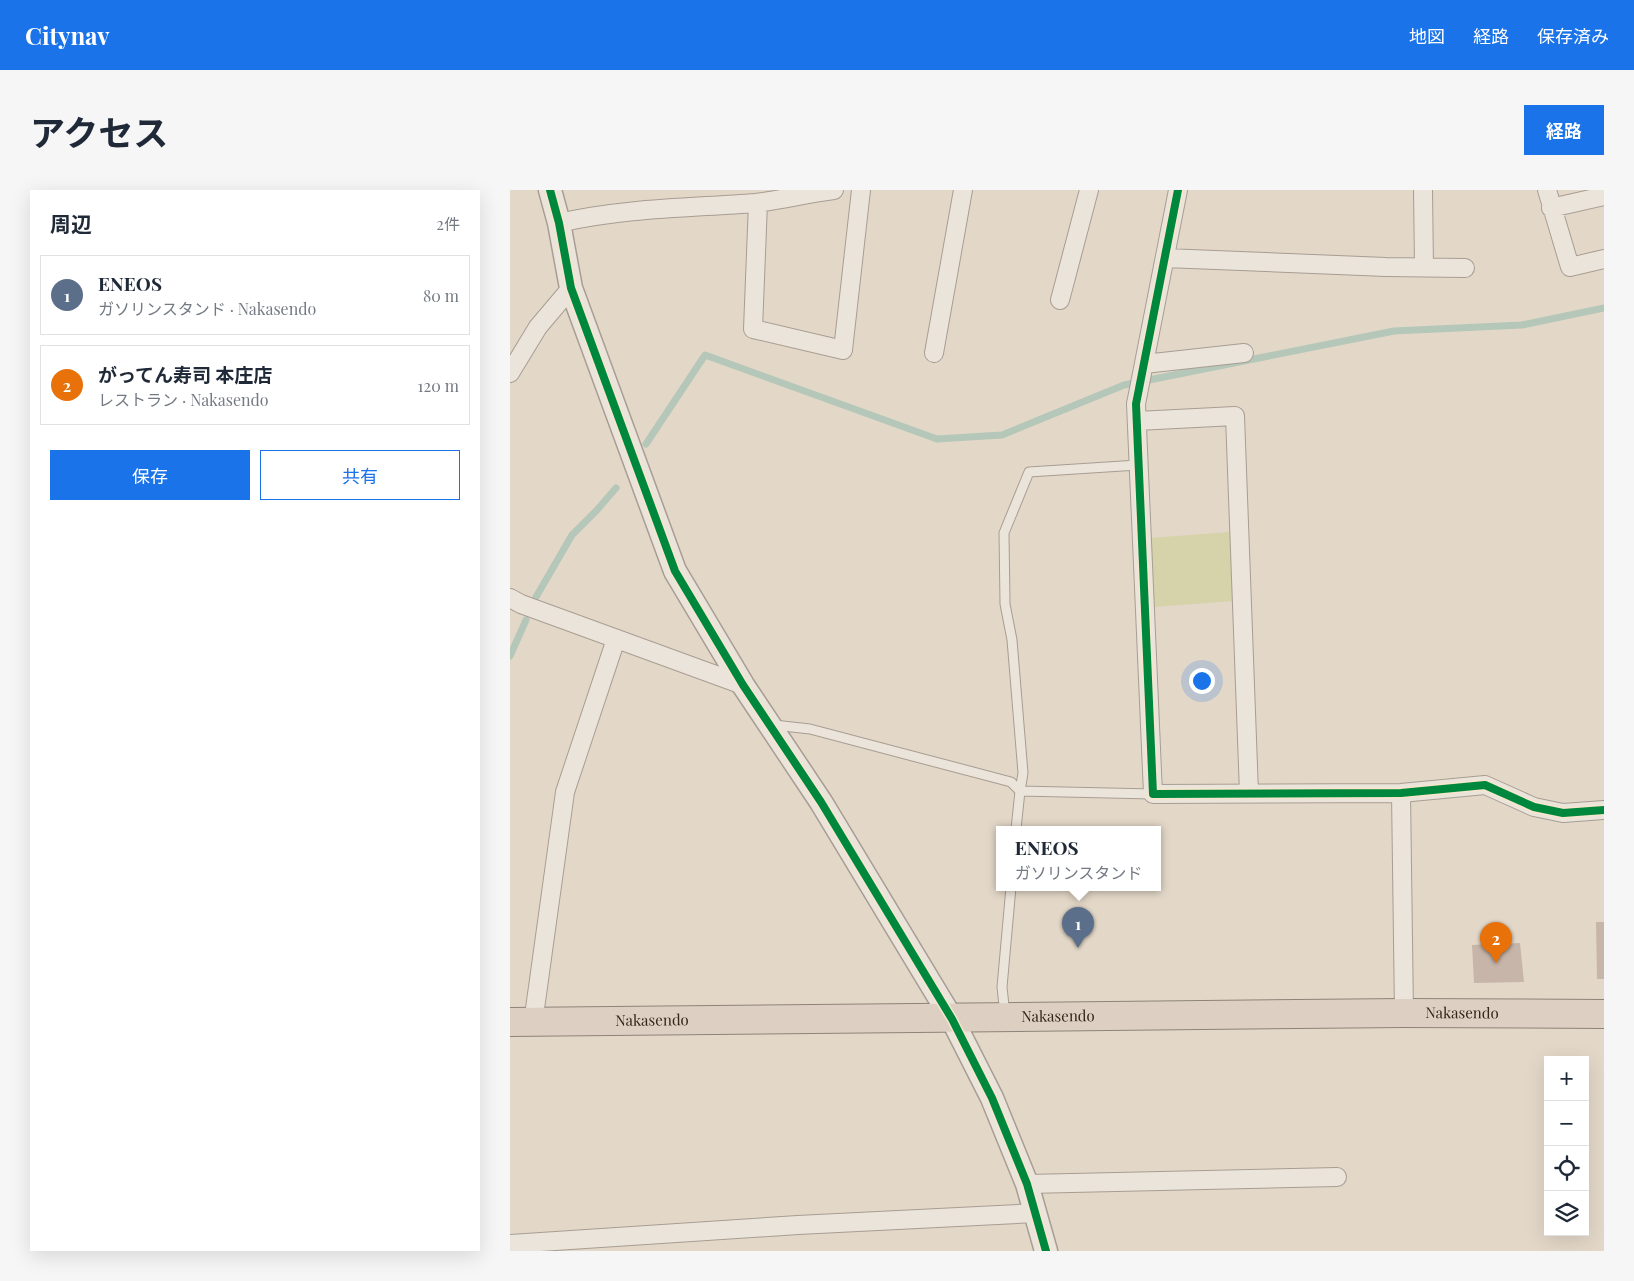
<!DOCTYPE html>
<html lang="ja">
<meta charset="utf-8">
<style>
body{margin:0;font-family:"Playfair Display","Noto Sans JP",serif;background:#f6f6f7;color:#1f2937}
.controls{position:absolute;right:15px;bottom:15px;display:grid;overflow:hidden;border-radius:0px;box-shadow:0 5px 20px #0002}
.controls button{width:45px;height:45px;display:grid;place-items:center;padding:0;border:0;border-bottom:1px solid #e0e1e3;background:#fff;color:#1f2937;font:25px sans-serif}
.you{position:absolute;left:691px;top:490px;width:18px;height:18px;margin:-12px;border:4px solid #fff;border-radius:50%;background:#1a73e8;box-shadow:0 0 0 8px #1a73e833}
.badge{display:grid;place-items:center;width:32px;height:32px;border-radius:50%;background:#1a73e8;color:#fff;font-size:16px;font-weight:700}
.pin{position:absolute;translate:-50% -41px;filter:drop-shadow(0 1px 2px #0008)}
.pin::after{content:'';position:absolute;top:26px;width:18px;height:15px;background:inherit;clip-path:polygon(0 0,100% 0,50% 100%)}
.popup{position:absolute;left:486px;top:636px;width:165px;height:65px;box-sizing:border-box;display:grid;place-content:center;border-radius:0px;background:#fff;filter:drop-shadow(0 1px 4px #0005);font-size:16px;white-space:nowrap;color:#747a83}
.popup b{font-size:19px;color:#1f2937}
.popup::after{content:'';position:absolute;left:50%;top:100%;margin-left:-10px;border:10px solid transparent;border-top-color:#fff}
.list{margin:0;padding:0;list-style:none}
h2{display:flex;justify-content:space-between;align-items:center;height:65px;margin:0;padding:0 20px;font-size:21px}
h2 small{font-size:16px;font-weight:400;color:#747a83}
.list li{display:grid;grid-template-columns:32px 1fr auto;gap:15px;align-items:center;box-sizing:border-box;height:80px;margin:0 10px 10px;padding:0 10px;border:1px solid #e0e1e3;border-radius:0px}
.list b{display:block;font-size:19px;white-space:nowrap}
.list p{margin:0;font-size:16px;white-space:nowrap;color:#747a83}
.list em{font-size:16px;font-style:normal;color:#747a83}
.actions{display:flex;gap:10px;padding:15px 20px}
.actions a{flex:1;padding:11px 0;border:1px solid #1a73e8;border-radius:0px;text-align:center;font-size:18px;color:#1a73e8}
.actions .main{background:#1a73e8;color:#fff}
.icon{flex:none;width:28px;height:28px;fill:none;stroke:currentColor;stroke-width:2;stroke-linecap:round;stroke-linejoin:round}
.map{position:relative;flex:none;width:1094px;height:1061px;overflow:hidden;border-radius:0px}
header{display:flex;align-items:center;gap:30px;box-sizing:border-box;height:70px;padding:0 25px;background:#1a73e8;color:#fff}
header strong{font-size:24px}
nav{display:flex;gap:28px;margin-inline-start:auto;font-size:18px}
.intro{display:flex;align-items:center;justify-content:space-between;box-sizing:border-box;height:120px;padding:0 30px}
h1{margin:0;font-size:35px}
.button{padding:12px 22px;border-radius:0px;background:#1a73e8;color:#fff;font-size:18px;font-weight:700}
main{display:flex;gap:30px;padding:0 30px}
aside{flex:1;background:#fff;border-radius:0px;box-shadow:0 5px 20px #0002}
.map>svg:first-child{display:block}
</style>
<header>
<strong>Citynav</strong>
<nav><a>地図</a><a>経路</a><a>保存済み</a></nav>
</header>
<div class="intro"><h1>アクセス</h1><a class="button">経路</a></div>
<main>
<aside>
<h2>周辺<small>2件</small></h2>
<ul class="list">
<li><span class="badge" style="background:#5c6f8a">1</span><div><b>ENEOS</b><p>ガソリンスタンド · Nakasendo</p></div><em>80 m</em></li>
<li><span class="badge" style="background:#e8710a">2</span><div><b>がってん寿司 本庄店</b><p>レストラン · Nakasendo</p></div><em>120 m</em></li>
</ul>
<div class="actions"><a class="main">保存</a><a>共有</a></div>
</aside>
<div class="map">
<svg width="1094" height="1061" viewBox="0 0 1094 1061">
<rect width="100%" height="100%" fill="#e3d8c8"/>
<path fill="#d6d2a9" d="M720,342L724,411L643,417L639,348Z"/>
<g fill="none" stroke-linecap="round" stroke-linejoin="round">
<path stroke="#b4c7b9" stroke-width="7" d="M136,254L195,165L427,249L492,245L614,195L884,141L1012,135L1094,118
M26,407L62,345L87,320L106,298
M0,466L16,430"/>
</g>
<path fill="#c7b5a9" d="M1086,732H1094V789H1087Z
M1010,753L1014,792L964,793L962,755Z"/>
<g fill="none" stroke-linecap="round" stroke-linejoin="round">
<g stroke="#a89d92" stroke-width="11">
<path id="service" d="M264,535L300,539L501,592L510,601L643,604
M506,639L510,601L513,583L502,450L495,414L494,343L519,282L628,275
M495,825L492,797L501,697"/>
</g>
<g stroke="#a89d92" stroke-width="20">
<path id="minor" d="M668,0L626,214L643,604L891,603L975,595L1024,617L1053,623L1094,620
M913,0L914,77
M1037,0L1060,77L1094,69
M248,13L243,139L333,160L351,0
M1041,18L1094,6
M49,33C114,18 179,18 245,13C272,10 298,3 324,0
M655,68L876,77L955,78
M550,110L579,0
M424,163L453,0
M634,174L734,163
M0,183L28,137L61,98
M627,231L725,226L739,603
M0,408L11,414L233,495
M891,603L894,823
M23,833L55,602L106,449
M517,994L827,987
M0,1054L288,1035L526,1023"/>
</g>
<g stroke="#a89d92" stroke-width="25">
<path id="tertiary" d="M40,0L49,33L61,98L165,381L233,495L311,612L442,829L482,908L517,994L536,1061"/>
</g>
<g stroke="#8d8379" stroke-width="30">
<g id="trunk">
<path id="s1" d="M0,832L894,823L1094,824"/>
</g>
</g>
<use href="#service" stroke="#ebe4da" stroke-width="9"/>
<use href="#minor" stroke="#ebe4da" stroke-width="18"/>
<use href="#tertiary" stroke="#ebe4da" stroke-width="22"/>
<use href="#trunk" stroke="#ddd0c2" stroke-width="28"/>
<g stroke="#f7e6cb" stroke-width="11">
<path id="cycleway" d="M40,0L49,33L61,98L165,381L233,495L311,612L442,829L482,908L517,994L536,1061
M668,0L626,214L643,604L891,603L975,595L1024,617L1053,623L1094,620"/>
</g>
<use href="#cycleway" stroke="#00873e" stroke-width="8"/>
</g>
<g text-anchor="middle" stroke-width="4.5" stroke-linejoin="round" paint-order="stroke">
<g font-size="15" fill="#36251a" stroke="#f7e6cb">
<text dy="5" stroke="none"><textPath href="#s1" startOffset="952">Nakasendo</textPath></text>
<text dy="5" stroke="none"><textPath href="#s1" startOffset="548">Nakasendo</textPath></text>
<text dy="5" stroke="none"><textPath href="#s1" startOffset="142">Nakasendo</textPath></text>
</g>
</g>
</svg>
<div class="controls">
<button>+</button>
<button>−</button>
<button><svg class="icon" aria-label="locate" viewBox="0 0 24 24"><circle cx="12" cy="12" r="6"/><path d="M12 2v4M12 18v4M2 12h4M18 12h4"/></svg></button>
<button><svg class="icon" aria-label="layers" viewBox="0 0 24 24"><path d="M12 4l9 5-9 5-9-5zM3 14l9 5 9-5"/></svg></button>
</div>
<div class="you"></div>
<div class="pin badge" style="left:568px;top:758px;background:#5c6f8a">1</div>
<div class="popup"><b>ENEOS</b>ガソリンスタンド</div>
<div class="pin badge" style="left:986px;top:773px;background:#e8710a">2</div>
</div>
</main>
